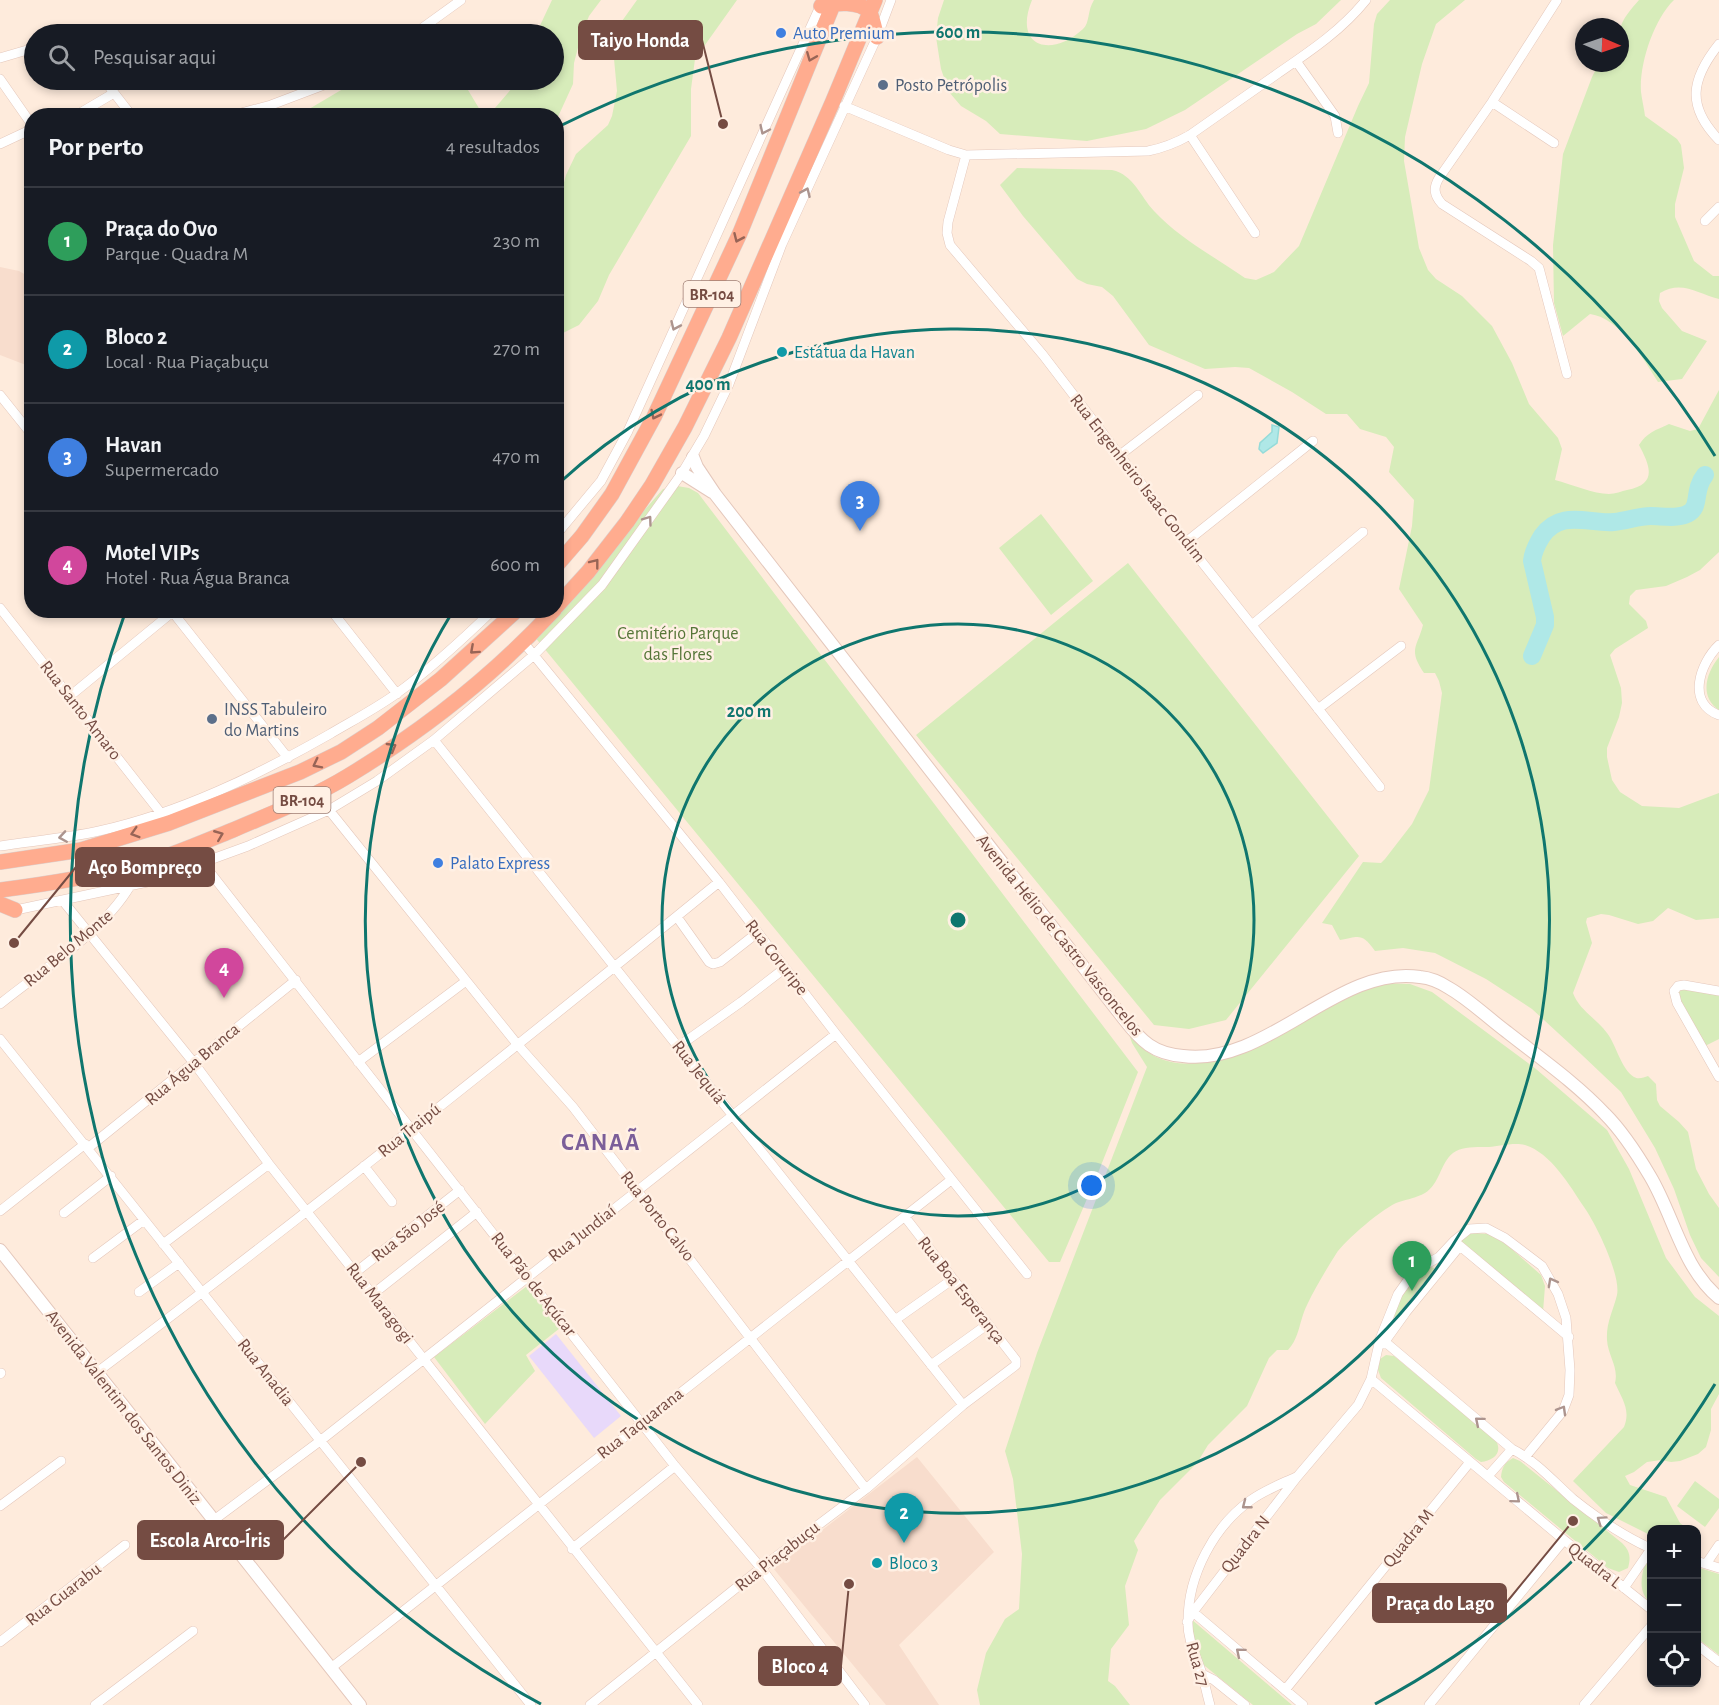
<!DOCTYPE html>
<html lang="pt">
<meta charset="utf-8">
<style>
body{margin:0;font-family:"Alegreya Sans",sans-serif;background:#242831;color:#f1f3f6}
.controls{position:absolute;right:18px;bottom:18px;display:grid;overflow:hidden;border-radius:12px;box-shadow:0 3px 9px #0003}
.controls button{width:54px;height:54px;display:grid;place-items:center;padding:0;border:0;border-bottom:2px solid #363941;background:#171b24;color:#f1f3f6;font:30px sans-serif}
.compass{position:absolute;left:1575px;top:18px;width:54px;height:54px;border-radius:50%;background:#171b24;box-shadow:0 3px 9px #0003;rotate:92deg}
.you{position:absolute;left:1092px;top:1186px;width:21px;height:21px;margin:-15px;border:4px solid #fff;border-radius:50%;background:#1a73e8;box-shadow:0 0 0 9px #1a73e833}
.badge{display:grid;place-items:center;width:39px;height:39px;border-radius:50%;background:#db2777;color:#fff;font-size:20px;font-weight:700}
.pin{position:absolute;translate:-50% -50px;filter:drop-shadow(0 2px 3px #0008)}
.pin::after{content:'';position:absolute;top:32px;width:21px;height:18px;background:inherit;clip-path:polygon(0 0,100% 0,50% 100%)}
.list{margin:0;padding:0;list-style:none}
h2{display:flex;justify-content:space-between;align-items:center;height:78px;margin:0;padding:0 24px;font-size:26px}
h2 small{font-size:20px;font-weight:400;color:#9ea1a6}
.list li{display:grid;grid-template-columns:39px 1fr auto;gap:18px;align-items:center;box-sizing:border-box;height:108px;padding:0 24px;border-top:2px solid #363941}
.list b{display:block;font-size:22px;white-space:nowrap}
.list p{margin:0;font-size:20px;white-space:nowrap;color:#9ea1a6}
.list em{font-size:20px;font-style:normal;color:#9ea1a6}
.icon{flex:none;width:33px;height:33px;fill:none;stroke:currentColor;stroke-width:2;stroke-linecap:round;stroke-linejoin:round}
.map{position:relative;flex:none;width:1719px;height:1705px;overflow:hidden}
.search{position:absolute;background:#171b24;box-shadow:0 3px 9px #0003;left:24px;top:24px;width:540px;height:66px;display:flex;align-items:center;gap:15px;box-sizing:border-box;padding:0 21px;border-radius:33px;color:#9ea1a6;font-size:22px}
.panel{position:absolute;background:#171b24;box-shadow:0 3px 9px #0003;left:24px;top:108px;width:540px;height:510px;border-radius:24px}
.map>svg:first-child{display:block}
</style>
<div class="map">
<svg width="1719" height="1705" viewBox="0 0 1719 1705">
<rect width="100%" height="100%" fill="#feebdc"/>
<path fill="#f8ddcd" d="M0,267L19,271L31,278V367L0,355Z
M917,1457L994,1552L899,1645L939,1705H886L773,1568Z"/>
<path fill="#e8d9fa" d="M556,1334L621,1416L594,1438L529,1356Z"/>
<path fill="#d7ecba" d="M552,0H601L589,16L581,36L574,63L573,84L557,119L556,116L489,115L519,80H554V34H536Z
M637,0H737L695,59L691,89V136L609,275L598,301L579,325L557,336V209L566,175L576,154L608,125L612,116L617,91L613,48L622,21Z
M944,0H1032C1013,46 1050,59 1083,29C1090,23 1087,11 1094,0H1341L1316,24L1297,34L1185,110L1146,129L1087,141L1000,134L986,121L961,106L949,92L941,69L936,37L938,18Z
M1390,0H1465L1436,24L1422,64L1405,137L1404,161L1419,248L1428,270L1436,279L1462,296L1492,326L1512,363L1529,404L1558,438L1562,449L1555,480C1571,484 1594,494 1609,494C1615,494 1622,491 1627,490C1658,484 1650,466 1639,445C1646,433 1656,430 1669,424L1690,431L1698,429L1719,390V552L1700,570L1687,577L1666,586L1636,590L1630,596L1629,604L1646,621L1648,628L1615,649L1610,655L1621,688L1622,703L1619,717L1607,748V757L1612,780L1620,792L1642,806L1679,808L1719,793V918L1696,920L1668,908L1653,921L1638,924L1609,915L1601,914L1587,918L1586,922L1592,943L1573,993C1579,1010 1596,1018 1607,1033C1616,1044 1621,1069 1634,1077C1639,1080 1644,1077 1648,1076L1656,1084L1657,1100L1660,1106L1679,1122L1688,1132L1696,1169L1709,1194L1719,1208V1277L1701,1258L1690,1235L1674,1189L1655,1148L1621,1092L1582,1055L1532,1009L1486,979L1435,953L1403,948L1375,951C1362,933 1360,936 1340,940L1332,925L1322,923L1363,862L1381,863L1385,859L1412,824L1429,790L1442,693L1439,681L1435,673H1424C1408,649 1417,648 1423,625L1399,589L1412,526L1414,500L1389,472L1394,447L1386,437L1360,429L1347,414H1326L1292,392L1249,368L1235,367L1205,369L1149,345L1113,296L1102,287L1087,284L1077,279L1023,216L1000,185L1017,168L1112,170C1134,175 1140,196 1154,211C1180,239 1215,257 1245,278L1256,280L1274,272L1299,246L1358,106L1369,83L1374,24L1377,14Z
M1639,0H1674C1654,19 1639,64 1641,92C1642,100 1644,108 1645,116L1677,139L1681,145L1684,168L1675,204V217L1694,261L1713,276H1719V299C1698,294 1682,280 1660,293L1659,301L1662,308L1682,331L1707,341L1682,379L1658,382C1643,358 1620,318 1590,314L1563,336L1554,303L1553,245L1563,154L1592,77L1599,63H1620C1620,28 1615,27 1639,0Z
M358,80H462L480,110L470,116L305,115L304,112Z
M677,486L689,488L698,493L1138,1072L1098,1173L1060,1262H1049L534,636L663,489Z
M1041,514L1093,581L1051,615L999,548Z
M1128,563L1359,856L1226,1020L1189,1029L1154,1025L916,735Z
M1719,657V710C1699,697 1706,673 1719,657Z
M1377,983L1410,984L1432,992L1536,1069L1607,1130L1629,1169L1666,1258L1695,1297L1719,1316V1394L1711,1409V1430L1706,1447L1698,1454L1680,1461L1671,1462L1661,1460L1647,1462L1634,1472L1625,1476L1630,1485L1666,1497L1680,1523L1688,1529L1652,1530L1651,1535L1648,1534L1606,1513L1573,1481L1624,1427C1631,1410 1622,1399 1615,1383C1619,1367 1608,1356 1607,1340C1606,1323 1613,1311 1617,1295C1621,1275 1596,1224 1584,1207C1570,1186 1551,1153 1525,1145C1515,1142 1499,1146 1489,1147C1478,1147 1462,1146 1453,1153C1440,1163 1440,1184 1425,1193C1416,1198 1408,1199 1399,1202C1385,1206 1344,1241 1336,1254C1326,1270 1315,1288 1307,1305C1299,1321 1300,1337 1288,1350H1277L1269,1358L1247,1406L1208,1445L1197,1463L1160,1500L1134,1541L1138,1550L1125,1586L1129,1625L1111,1649L1108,1681L1115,1686L1130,1705H980L977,1690L986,1653L1005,1619L1019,1609L1022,1554L1013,1479L1005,1451L1037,1353L1147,1067L1132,1043L1129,1034C1176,1095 1251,1047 1303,1020C1327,1007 1352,995 1377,983Z
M1677,989L1719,992V1039L1705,1046L1678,999Z
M1473,1233L1488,1234L1506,1244L1541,1275L1545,1286L1543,1312L1461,1241L1465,1236Z
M1427,1266L1434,1268L1435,1274L1397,1318L1393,1316C1402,1293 1409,1283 1427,1266Z
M527,1286L560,1328L526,1355L535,1371L485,1424L434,1357Z
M1386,1355L1394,1356L1496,1441C1503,1453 1493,1461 1481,1462L1476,1459L1381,1378L1378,1370L1380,1359Z
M1513,1458L1520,1461L1622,1543C1630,1551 1631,1557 1628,1568L1619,1572L1608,1568L1504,1482L1501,1477C1502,1468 1504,1463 1513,1458Z
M1695,1481L1719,1499V1508L1705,1527L1677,1506Z
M1651,1559V1603C1638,1593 1641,1578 1645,1563Z
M1697,1567L1719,1574V1655L1697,1638Z
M1191,1619L1292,1705H1253L1200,1662L1195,1647Z"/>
<path fill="#afe8e7" stroke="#95dbd9" stroke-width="1.5" d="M1272,425L1279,427L1277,443L1263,453L1259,449L1260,443L1272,432Z"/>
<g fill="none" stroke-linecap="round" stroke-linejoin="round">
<path stroke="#afe8e7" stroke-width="18" d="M1532,656L1545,625V617L1532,561C1533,551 1537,544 1542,536C1561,509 1588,524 1614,522C1627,521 1638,516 1651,516C1662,516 1677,519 1687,514C1702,507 1692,491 1705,475"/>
<g stroke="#e4c7bb" stroke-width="10">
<path id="minor" d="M1557,0L1492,102L1439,178C1433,188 1434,195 1442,204L1531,261L1539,268L1567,374
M414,34L461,0
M1719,44C1691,79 1686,106 1719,140
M0,58L34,48
M1296,61L1335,116L1338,133
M0,79L32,125
M104,80L132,116
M1492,102L1554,143
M844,106L949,150L966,155L1148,151C1163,148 1176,143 1190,135C1219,115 1248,94 1277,74C1309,52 1341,31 1366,0
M75,116L114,93
M230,116L271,105L337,80
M1190,135L1255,233
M0,144L32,129
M966,155L948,222L947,233L950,245L1043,355L1186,542L1380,787
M1705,221L1719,207
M0,395L32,435
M1120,455L1198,395
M556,535L601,481L628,431L822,2
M1186,542L1313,441
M0,608L160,812
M171,610L288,758
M331,610L397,694
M1252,625L1363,532
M524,643L719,882L836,1034L1027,1274
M1719,645C1700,663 1686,703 1719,715
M70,696L175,610
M1318,709L1401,646
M434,740L963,1405
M329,810L517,1044L573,1107L866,1489
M0,846C33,841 67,838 99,831C180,813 258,775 330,734C352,721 375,709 396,694C431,669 462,640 493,610
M202,862L675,1466L761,1568L865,1705
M63,901L194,1063L269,1164L698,1705
M11,911L152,881L248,846L329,810L377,781L434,740L534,655L602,585L682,473L704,436L729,384L782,244L877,37L891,0
M677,917L709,962L713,964L720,962L757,933
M1719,991L1684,985L1678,986L1674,991L1677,1003L1719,1077
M0,1004C41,971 104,931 130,886
M0,1039L531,1705
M679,1046L741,1002L785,968
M358,1062L466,981
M88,1148L296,980
M364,1166L392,1202
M0,1211L85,1144
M64,1213L111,1176
M1454,1241L1569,1337
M163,1244L269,1164
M93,1258L144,1220
M356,1272L460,1190
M139,1292L179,1263
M373,1294L477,1212
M895,1320L953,1279
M1384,1341L1512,1449C1536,1461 1553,1481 1573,1499C1598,1519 1623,1536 1652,1549
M1383,1344L1406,1312L1459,1247
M931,1365L988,1324
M96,1373C307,1214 514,1049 719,882
M0,1374L1,1373
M1371,1379L1564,1540L1652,1610
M1488,1476L1512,1449
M0,1506L61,1461
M214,1520L320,1441L836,1034
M572,1549L675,1466
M1696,1561L1719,1568
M1706,1564L1719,1545
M1624,1588L1651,1549
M1191,1607L1193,1612L1303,1705
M1187,1622L1193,1612L1297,1477L1358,1405L1371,1379L1380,1339L1398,1294L1408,1280L1423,1266L1439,1257L1454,1241L1469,1229L1486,1228L1505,1238L1542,1266L1558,1294L1566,1318L1570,1370L1569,1395L1563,1411L1526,1456
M0,1642L125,1545
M1696,1644L1719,1662
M331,1668L951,1180
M1202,1674L1214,1680L1245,1705
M1285,1690L1470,1462
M95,1705L193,1631
M590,1705L761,1568L866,1489L963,1405L1016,1365V1360L905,1217
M1210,1705C1207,1695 1205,1684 1202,1674C1197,1657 1187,1640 1188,1621C1188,1575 1214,1526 1251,1500C1265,1490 1281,1484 1296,1477
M1429,1705L1564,1540
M1584,1705L1652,1625"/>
</g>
<g stroke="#e4c7bb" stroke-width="14">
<path id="tertiary" d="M693,457L697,467L715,494L1124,1019C1131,1028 1139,1038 1149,1045C1159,1052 1171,1055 1183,1056C1267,1067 1338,964 1420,977C1430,978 1440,982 1449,988C1470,1000 1488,1018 1507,1032C1540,1058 1576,1083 1605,1114C1623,1132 1637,1154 1650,1176C1674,1216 1682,1267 1719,1298
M682,473L712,492
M0,1250L360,1705"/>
</g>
<g stroke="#dbd0ce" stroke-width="16">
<path id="trunk" d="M821,6C835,3 861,0 870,13C873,20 875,30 877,37
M556,566L582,536L612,494L654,417L740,233L835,0
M556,607L588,572L627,522L652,485L685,427L729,338L833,101L875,0
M0,862L81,850L169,823L300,772L341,752L378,728L441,679L517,610
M0,890C48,884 96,876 143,864C174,855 203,842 233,830C272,813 312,798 348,776C424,730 494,675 554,610
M0,904L15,910"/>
</g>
<use href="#minor" stroke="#fff" stroke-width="9"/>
<use href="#tertiary" stroke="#fff" stroke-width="12"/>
<use href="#trunk" stroke="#ffac8f" stroke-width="15"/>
</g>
<defs><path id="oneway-chevron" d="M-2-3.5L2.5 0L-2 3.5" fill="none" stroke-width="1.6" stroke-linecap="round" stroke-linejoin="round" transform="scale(1.5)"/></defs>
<g stroke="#986456">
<use href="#oneway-chevron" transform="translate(811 57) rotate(112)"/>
<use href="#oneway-chevron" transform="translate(738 238) rotate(114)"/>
<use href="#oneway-chevron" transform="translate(655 415) rotate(116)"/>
<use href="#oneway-chevron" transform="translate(595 563) rotate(-52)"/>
<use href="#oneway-chevron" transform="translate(474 650) rotate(138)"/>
<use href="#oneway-chevron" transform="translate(392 747) rotate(-30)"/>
<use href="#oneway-chevron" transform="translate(317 764) rotate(153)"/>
<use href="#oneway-chevron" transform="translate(135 833) rotate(163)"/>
<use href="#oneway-chevron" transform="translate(219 835) rotate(-22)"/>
</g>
<g stroke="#ac948e">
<use href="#oneway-chevron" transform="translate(764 130) rotate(115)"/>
<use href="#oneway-chevron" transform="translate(806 192) rotate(-66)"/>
<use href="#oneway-chevron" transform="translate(675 326) rotate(114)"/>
<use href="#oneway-chevron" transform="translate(648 520) rotate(-54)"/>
<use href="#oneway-chevron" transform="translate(63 837) rotate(171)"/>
<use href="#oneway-chevron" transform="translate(1552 1282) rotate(-119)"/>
<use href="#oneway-chevron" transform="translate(1562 1410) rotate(-60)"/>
<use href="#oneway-chevron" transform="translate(1479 1421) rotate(-140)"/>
<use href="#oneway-chevron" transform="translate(1516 1499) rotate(40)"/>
<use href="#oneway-chevron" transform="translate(1246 1505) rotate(142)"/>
<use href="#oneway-chevron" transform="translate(1601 1520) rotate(-145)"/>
<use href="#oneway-chevron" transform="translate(1240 1652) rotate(-140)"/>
</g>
<g fill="none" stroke="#0f766e" stroke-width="3">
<circle cx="958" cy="920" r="296"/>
<path d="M558 484A592 592 0 1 1 453 611"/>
<path d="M1715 1384A888 888 0 0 1 1375 1704M541 1704A888 888 0 0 1 124 616M562 125A888 888 0 0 1 1715 456"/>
</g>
<g fill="#3f7fe0" stroke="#fff0e4" stroke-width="2">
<circle cx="781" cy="33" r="6"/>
<circle cx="438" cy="863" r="6"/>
</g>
<g fill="#5c6f8a" stroke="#fff0e4" stroke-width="2">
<circle cx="883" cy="85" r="6"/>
<circle cx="212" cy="719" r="6"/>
</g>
<g fill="#0f9aa8" stroke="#fff0e4" stroke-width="2">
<circle cx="782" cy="352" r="6"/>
<circle cx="877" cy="1563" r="6"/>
</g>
<g text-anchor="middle" stroke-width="5" stroke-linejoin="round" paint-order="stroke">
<g fill="#fff0e4" stroke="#9e7d73" stroke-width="1.5">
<rect x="683.5" y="281" width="57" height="26" rx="4.5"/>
<rect x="273.5" y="787" width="57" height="26" rx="4.5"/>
</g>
<g font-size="16" font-weight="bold" fill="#754c43">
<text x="712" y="300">BR-104</text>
<text x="302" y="806">BR-104</text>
</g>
<g font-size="18" fill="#366cbe" stroke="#fff0e4" text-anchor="start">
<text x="793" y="39">Auto Premium</text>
<text x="450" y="869">Palato Express</text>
</g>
<g font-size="18" fill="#4e5e75" stroke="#fff0e4" text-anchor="start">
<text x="895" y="91">Posto Petrópolis</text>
<text x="224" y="715">INSS Tabuleiro<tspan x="224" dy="21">do Martins</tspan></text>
</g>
<g font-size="18" fill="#0d838f" stroke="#fff0e4" text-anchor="start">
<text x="794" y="358">Estátua da Havan</text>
<text x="889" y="1569">Bloco 3</text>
</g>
<g font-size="18" fill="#754c43" stroke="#fff0e4">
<text transform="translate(1138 478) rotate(52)" y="6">Rua Engenheiro Isaac Gondim</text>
<text transform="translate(81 710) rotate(52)" y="6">Rua Santo Amaro</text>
<text transform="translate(1060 935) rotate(51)" y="6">Avenida Hélio de Castro Vasconcelos</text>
<text transform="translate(68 948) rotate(-40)" y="6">Rua Belo Monte</text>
<text transform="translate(777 957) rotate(52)" y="6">Rua Coruripe</text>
<text transform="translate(192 1064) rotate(-40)" y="6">Rua Água Branca</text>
<text transform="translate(699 1072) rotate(52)" y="6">Rua Jequiá</text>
<text transform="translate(409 1130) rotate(-39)" y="6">Rua Traipú</text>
<text transform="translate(658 1216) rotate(52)" y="6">Rua Porto Calvo</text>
<text transform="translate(408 1231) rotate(-38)" y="6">Rua São José</text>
<text transform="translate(582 1233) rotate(-38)" y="6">Rua Jundiaí</text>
<text transform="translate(534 1284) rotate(52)" y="6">Rua Pão de Açúcar</text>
<text transform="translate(962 1290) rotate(52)" y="6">Rua Boa Esperança</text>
<text transform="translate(380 1303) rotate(52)" y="6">Rua Maragogi</text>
<text transform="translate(266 1372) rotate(52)" y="6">Rua Anadia</text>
<text transform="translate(124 1407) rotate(52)" y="6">Avenida Valentim dos Santos Diniz</text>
<text transform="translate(640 1423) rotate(-38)" y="6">Rua Taquarana</text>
<text transform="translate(1408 1538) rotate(-51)" y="6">Quadra M</text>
<text transform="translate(1245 1544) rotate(-52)" y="6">Quadra N</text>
<text transform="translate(777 1556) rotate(-38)" y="6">Rua Piaçabuçu</text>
<text transform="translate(1595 1565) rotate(38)" y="6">Quadra L</text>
<text transform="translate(63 1594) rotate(-38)" y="6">Rua Guarabu</text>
<text transform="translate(1198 1664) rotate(74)" y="6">Rua 27</text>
</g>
<g font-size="18" fill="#567638" stroke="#fff0e4">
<text x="678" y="639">Cemitério Parque<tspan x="678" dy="21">das Flores</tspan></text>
</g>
<g font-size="24" font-weight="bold" letter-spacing="1.5" fill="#7b5e99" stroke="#fff0e4">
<text x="601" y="1150">CANAÃ</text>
</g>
</g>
<circle cx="958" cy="920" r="9" fill="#0f766e" stroke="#fff0e4" stroke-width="3"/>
<g font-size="18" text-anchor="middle" font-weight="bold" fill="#0f766e" stroke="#fff0e4" stroke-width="5" stroke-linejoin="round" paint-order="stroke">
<text x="958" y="38">600 m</text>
<text x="708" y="390">400 m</text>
<text x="749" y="717">200 m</text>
</g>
<path fill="none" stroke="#754c43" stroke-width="2" d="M723 124L702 40M14 943L76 867M361 1462L283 1540M1573 1521L1506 1603M849 1584L841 1666"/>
<g fill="#754c43" stroke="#fff0e4" stroke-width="2">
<circle cx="723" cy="124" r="6"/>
<circle cx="14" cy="943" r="6"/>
<circle cx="361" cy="1462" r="6"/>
<circle cx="1573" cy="1521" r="6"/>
<circle cx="849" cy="1584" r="6"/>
</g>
<g fill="#754c43" stroke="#754c43" stroke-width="2">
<rect x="579" y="21" width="123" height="38" rx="6"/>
<rect x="76" y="848" width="138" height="38" rx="6"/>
<rect x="138" y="1521" width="145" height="38" rx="6"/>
<rect x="1373" y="1584" width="133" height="38" rx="6"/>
<rect x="759" y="1647" width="82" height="38" rx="6"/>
</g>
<g font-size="20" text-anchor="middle" font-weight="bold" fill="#fff">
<text x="640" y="47">Taiyo Honda</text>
<text x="145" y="874">Aço Bompreço</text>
<text x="210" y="1547">Escola Arco-Íris</text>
<text x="1440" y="1610">Praça do Lago</text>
<text x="800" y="1673">Bloco 4</text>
</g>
</svg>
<div class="controls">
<button>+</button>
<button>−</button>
<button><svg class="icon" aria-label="locate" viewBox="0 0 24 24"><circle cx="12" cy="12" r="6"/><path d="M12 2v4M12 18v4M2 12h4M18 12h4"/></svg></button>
</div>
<svg class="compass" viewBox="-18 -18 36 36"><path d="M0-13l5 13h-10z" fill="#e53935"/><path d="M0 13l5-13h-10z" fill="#9ea1a6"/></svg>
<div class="you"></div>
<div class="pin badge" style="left:1412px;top:1291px;background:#2e9e5b">1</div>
<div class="pin badge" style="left:904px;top:1543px;background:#0f9aa8">2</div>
<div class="pin badge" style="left:860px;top:531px;background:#3f7fe0">3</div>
<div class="pin badge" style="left:224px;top:998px;background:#d1479c">4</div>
<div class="search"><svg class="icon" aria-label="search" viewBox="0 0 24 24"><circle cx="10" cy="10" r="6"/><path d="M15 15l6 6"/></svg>Pesquisar aqui</div>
<section class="panel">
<h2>Por perto<small>4 resultados</small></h2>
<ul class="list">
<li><span class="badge" style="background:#2e9e5b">1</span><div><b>Praça do Ovo</b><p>Parque · Quadra M</p></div><em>230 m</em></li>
<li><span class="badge" style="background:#0f9aa8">2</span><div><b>Bloco 2</b><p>Local · Rua Piaçabuçu</p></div><em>270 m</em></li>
<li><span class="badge" style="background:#3f7fe0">3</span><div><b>Havan</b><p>Supermercado</p></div><em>470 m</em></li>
<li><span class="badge" style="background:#d1479c">4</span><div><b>Motel VIPs</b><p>Hotel · Rua Água Branca</p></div><em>600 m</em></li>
</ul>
</section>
</div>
